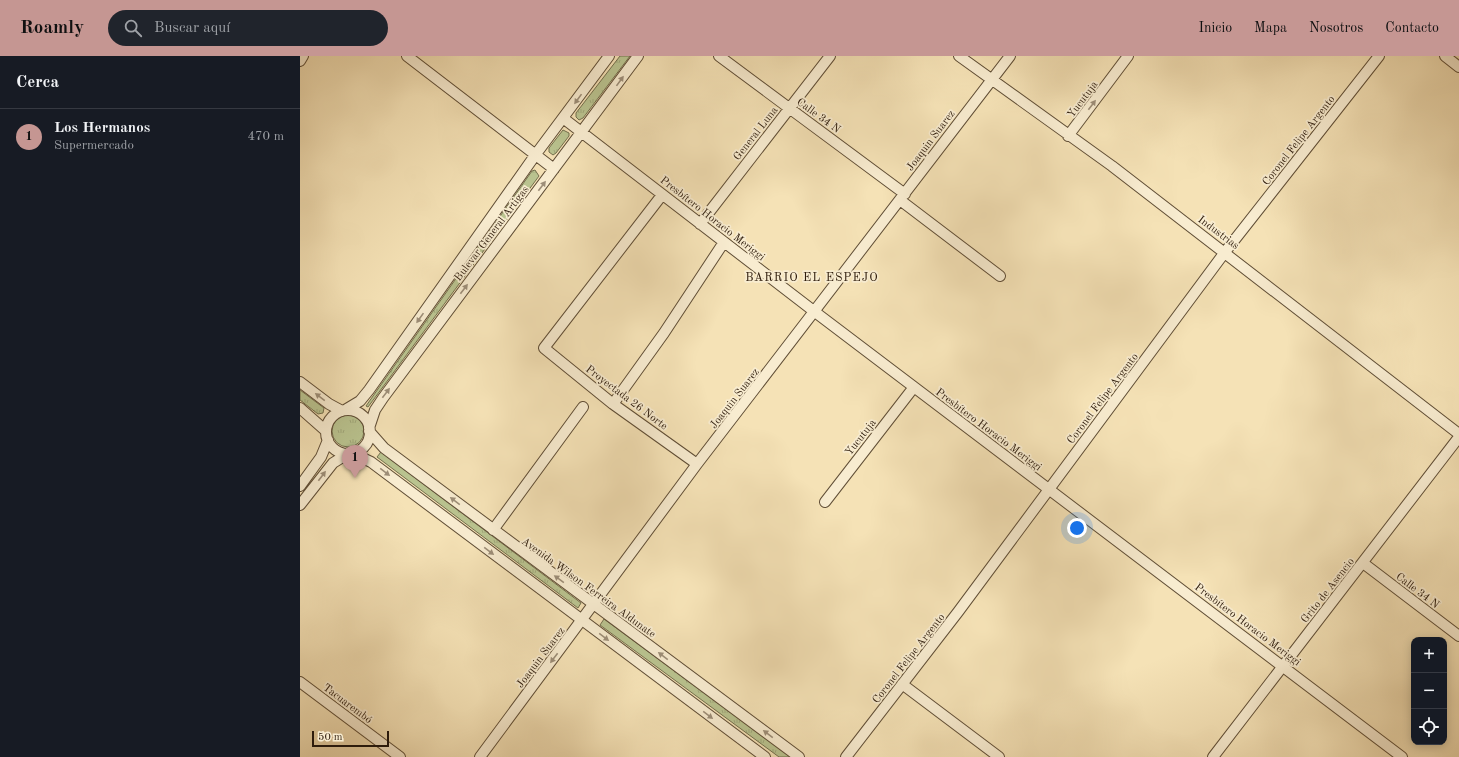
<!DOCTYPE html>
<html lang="es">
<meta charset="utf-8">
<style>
body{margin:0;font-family:"Old Standard TT",serif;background:#20242c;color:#f1f3f6}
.controls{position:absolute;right:12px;bottom:12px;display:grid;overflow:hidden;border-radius:8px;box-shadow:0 2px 10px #0003}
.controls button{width:36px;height:36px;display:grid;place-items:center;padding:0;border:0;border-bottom:1px solid #363941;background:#171b24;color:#f1f3f6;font:20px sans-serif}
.scale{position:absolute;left:12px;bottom:10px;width:77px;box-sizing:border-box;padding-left:4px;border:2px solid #2e1c0c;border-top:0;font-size:11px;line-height:14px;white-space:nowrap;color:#2e1c0c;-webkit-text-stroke:3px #f8ecd0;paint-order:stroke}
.you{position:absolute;left:777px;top:472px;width:14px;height:14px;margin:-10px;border:3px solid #fff;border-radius:50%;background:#1a73e8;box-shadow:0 0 0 6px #1a73e833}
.badge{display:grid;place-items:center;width:26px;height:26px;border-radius:50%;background:#c59692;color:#111;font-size:13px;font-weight:700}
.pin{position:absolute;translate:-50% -33px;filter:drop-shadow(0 1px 2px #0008)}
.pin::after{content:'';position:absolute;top:21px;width:14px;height:12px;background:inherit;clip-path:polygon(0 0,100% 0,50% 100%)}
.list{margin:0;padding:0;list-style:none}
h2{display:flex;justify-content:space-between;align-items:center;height:52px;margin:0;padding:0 16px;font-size:17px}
h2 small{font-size:13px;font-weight:400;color:#9ea1a6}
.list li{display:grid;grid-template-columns:26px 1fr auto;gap:12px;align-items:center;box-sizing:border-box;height:56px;padding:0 16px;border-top:1px solid #363941}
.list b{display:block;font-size:15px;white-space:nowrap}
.list p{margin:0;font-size:13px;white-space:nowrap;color:#9ea1a6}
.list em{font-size:13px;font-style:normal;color:#9ea1a6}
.icon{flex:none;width:22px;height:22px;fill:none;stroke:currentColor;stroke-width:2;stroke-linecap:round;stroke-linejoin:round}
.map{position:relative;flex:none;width:1159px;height:701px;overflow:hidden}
header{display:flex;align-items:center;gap:24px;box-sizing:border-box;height:56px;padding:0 20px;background:#c59692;color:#111}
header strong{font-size:19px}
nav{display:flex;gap:22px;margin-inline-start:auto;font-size:14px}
.search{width:280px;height:36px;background:#20242c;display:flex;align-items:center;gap:10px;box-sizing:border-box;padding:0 14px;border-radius:22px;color:#9ea1a6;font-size:15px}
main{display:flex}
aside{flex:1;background:#171b24}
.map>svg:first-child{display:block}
</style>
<header>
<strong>Roamly</strong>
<div class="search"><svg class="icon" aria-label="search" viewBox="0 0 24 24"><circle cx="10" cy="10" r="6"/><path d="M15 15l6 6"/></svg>Buscar aquí</div>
<nav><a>Inicio</a><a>Mapa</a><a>Nosotros</a><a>Contacto</a></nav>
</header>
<main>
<aside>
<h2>Cerca<small></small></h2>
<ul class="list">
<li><span class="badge">1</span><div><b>Los Hermanos</b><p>Supermercado</p></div><em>470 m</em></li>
</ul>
</aside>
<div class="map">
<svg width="1159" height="701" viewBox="0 0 1159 701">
<defs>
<pattern id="grass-tufts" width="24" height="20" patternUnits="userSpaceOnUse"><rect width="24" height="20" fill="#bac490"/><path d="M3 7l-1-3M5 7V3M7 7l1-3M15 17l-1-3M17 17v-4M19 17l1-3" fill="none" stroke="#a0a87b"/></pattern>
</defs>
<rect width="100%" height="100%" fill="#f5e2b6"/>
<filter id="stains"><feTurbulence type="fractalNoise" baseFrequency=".005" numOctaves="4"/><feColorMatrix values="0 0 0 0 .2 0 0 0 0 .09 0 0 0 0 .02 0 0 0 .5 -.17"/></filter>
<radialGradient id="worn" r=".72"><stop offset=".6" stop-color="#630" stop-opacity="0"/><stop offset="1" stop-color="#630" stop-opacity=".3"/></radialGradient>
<path fill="url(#grass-tufts)" stroke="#74704e" d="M320,0H330L283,62L279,64L276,61V57Z
M263,74L269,77V80L256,97L253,99L249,96V92Z
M235,114L239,120L68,351L66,350L232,115Z
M0,334L24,352L23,357L18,358L0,344Z
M32 375a16 16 0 1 1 32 0a16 16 0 1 1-32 0Z
M81,396L281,547L278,552L77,401Z
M304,563L491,701H479L300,569Z"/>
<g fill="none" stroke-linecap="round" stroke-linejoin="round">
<g stroke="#604e36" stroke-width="12">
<path id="minor" d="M107,0L254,113
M419,0L605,138
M659,0L812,110L1159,378
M1145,0L1159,11
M0,5L3,0
M263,62L515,256L1102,701
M768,80L828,0
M362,139L244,292L313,348L397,408
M600,144L700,220
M400,168L530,0
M0,326L29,348L42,355
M313,348L364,277L424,186
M0,352L26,375
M45,354L60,345L69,334L236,98L309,0
M26 376a22 22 0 1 1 44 0a22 22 0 1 1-44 0Z
M69,372L75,354L83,342L338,0
M69,375L84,392L499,701
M52,397L71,406L465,701
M0,430L21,401L28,384
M525,446L614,331
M0,449L33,407L49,397
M193,474L283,351
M1063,507L1159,580
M0,626L100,701
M602,628L699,701
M180,701L397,408L710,0
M546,701L658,556L925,196L1079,0
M913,701L1159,381"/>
</g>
<use href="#minor" stroke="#f8ecd0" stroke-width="10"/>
</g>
<defs><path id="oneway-solid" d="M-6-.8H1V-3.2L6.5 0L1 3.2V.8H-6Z"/></defs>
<g fill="#9d8e78">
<use href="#oneway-solid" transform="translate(320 25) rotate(-54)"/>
<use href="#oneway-solid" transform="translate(278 43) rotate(126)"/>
<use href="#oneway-solid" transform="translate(792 49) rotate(-53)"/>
<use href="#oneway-solid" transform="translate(242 130) rotate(-53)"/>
<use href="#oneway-solid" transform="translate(164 233) rotate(-53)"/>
<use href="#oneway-solid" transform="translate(120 262) rotate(125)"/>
<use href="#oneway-solid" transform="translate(86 337) rotate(-53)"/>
<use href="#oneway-solid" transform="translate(20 341) rotate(-143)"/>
<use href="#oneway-solid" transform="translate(85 416) rotate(37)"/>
<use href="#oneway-solid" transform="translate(22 420) rotate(-53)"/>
<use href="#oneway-solid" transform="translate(155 445) rotate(-143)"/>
<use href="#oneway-solid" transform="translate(189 495) rotate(37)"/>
<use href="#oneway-solid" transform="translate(259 523) rotate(-144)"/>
<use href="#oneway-solid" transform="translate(304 581) rotate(37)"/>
<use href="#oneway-solid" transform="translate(363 600) rotate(-143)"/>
<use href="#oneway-solid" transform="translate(254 602) rotate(127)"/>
<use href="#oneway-solid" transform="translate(408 659) rotate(37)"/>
<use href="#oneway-solid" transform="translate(468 678) rotate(-143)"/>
</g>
<g text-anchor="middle" stroke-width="3.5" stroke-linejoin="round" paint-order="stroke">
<g font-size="11" fill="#2e1c0c" stroke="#f8ecd0">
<text transform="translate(782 43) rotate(-53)" y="4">Yucutuja</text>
<text transform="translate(519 59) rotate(36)" y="4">Calle 34 N</text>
<text transform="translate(455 77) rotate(-52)" y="4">General Luna</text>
<text transform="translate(630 84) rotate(-53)" y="4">Joaquin Suarez</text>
<text transform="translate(998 84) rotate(-52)" y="4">Coronel Felipe Argento</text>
<text transform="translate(413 162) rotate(38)" y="4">Presbítero Horacio Meriggi</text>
<text transform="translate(919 176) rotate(37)" y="4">Industrias</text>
<text transform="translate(191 177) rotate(-53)" y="4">Bulevar General Artigas</text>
<text transform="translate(327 341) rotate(37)" y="4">Proyectada 26 Norte</text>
<text transform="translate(434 342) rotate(-52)" y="4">Joaquin Suarez</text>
<text transform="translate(802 342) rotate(-53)" y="4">Coronel Felipe Argento</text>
<text transform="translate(689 373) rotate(37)" y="4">Presbítero Horacio Meriggi</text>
<text transform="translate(560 381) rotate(-52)" y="4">Yucutuja</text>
<text transform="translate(289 531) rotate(36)" y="4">Avenida Wilson Ferreira Aldunate</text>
<text transform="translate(1027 534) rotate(-52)" y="4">Grito de Asencio</text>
<text transform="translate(1118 534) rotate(37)" y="4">Calle 34 N</text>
<text transform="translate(948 568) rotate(37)" y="4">Presbítero Horacio Meriggi</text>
<text transform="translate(240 601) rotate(-53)" y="4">Joaquin Suarez</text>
<text transform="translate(608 602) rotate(-52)" y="4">Coronel Felipe Argento</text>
<text transform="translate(48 647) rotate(37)" y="4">Tacuarembó</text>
</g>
<g font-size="12" letter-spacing="1" fill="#2e1c0c" stroke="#f8ecd0">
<text x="512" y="225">BARRIO EL ESPEJO</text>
</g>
</g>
<rect width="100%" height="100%" filter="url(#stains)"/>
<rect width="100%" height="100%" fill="url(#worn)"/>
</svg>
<div class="controls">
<button>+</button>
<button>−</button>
<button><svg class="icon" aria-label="locate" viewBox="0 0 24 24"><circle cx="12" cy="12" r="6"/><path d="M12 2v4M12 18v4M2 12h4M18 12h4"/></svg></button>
</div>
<div class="scale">50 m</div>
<div class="you"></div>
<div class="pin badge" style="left:55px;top:422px">1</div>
</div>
</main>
